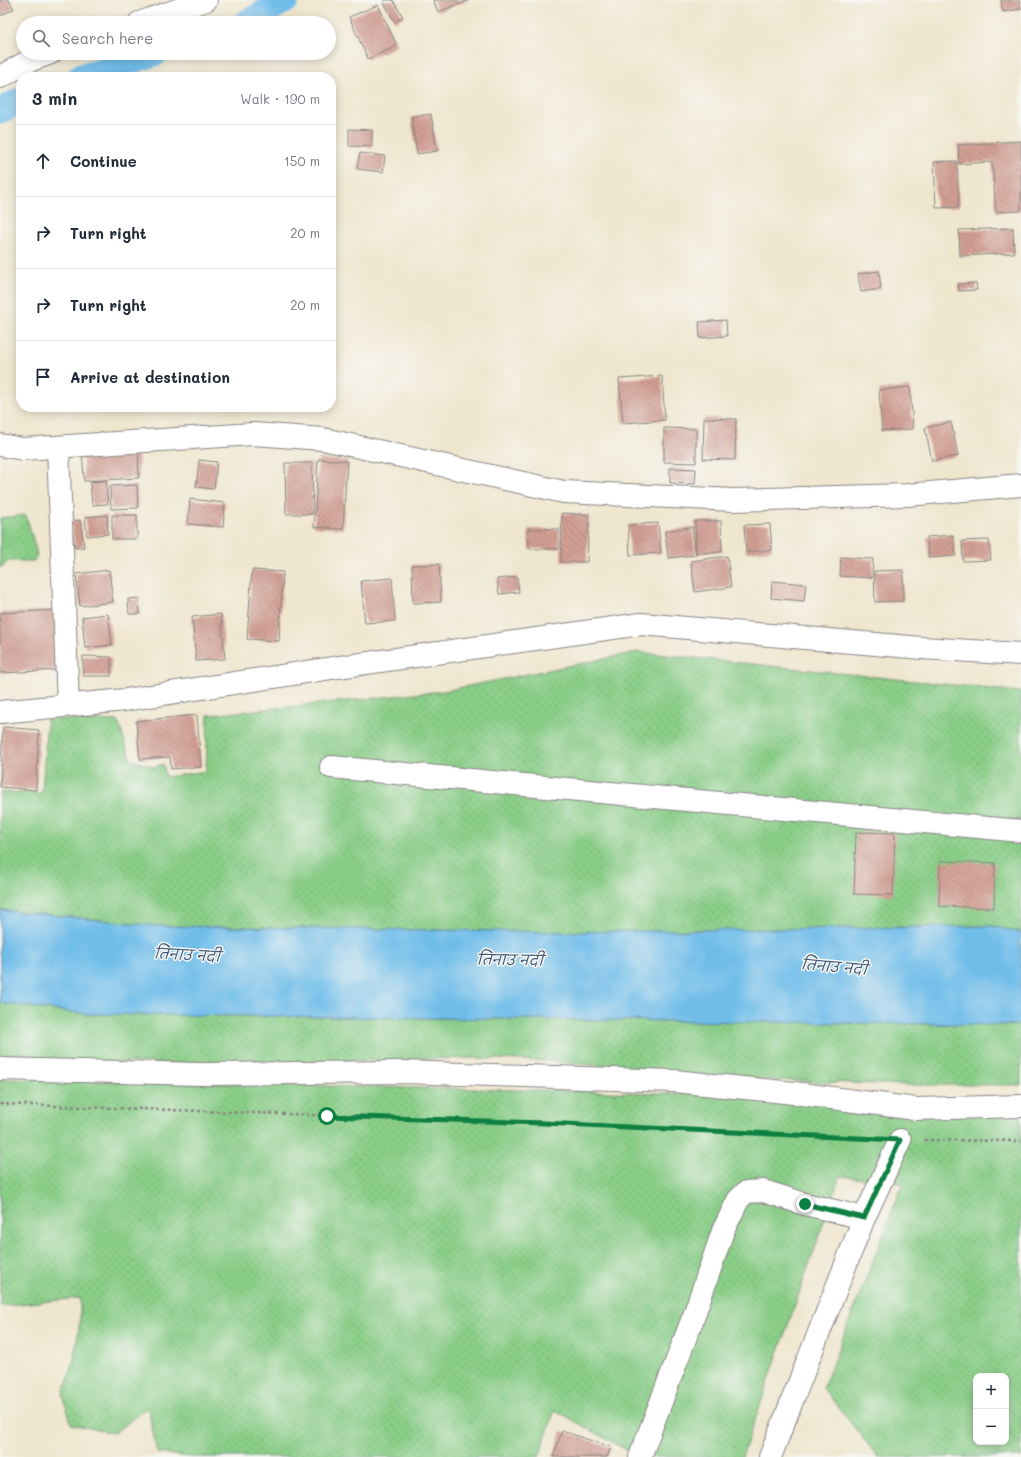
<!DOCTYPE html>
<meta charset="utf-8">
<style>
body{margin:0;font-family:Mali,"Playpen Sans Deva",sans-serif;background:#f2f2f3;color:#1f2937}
.controls{position:absolute;right:12px;bottom:12px;display:grid;overflow:hidden;border-radius:8px;box-shadow:0 2px 10px #0003}
.controls button{width:36px;height:36px;display:grid;place-items:center;padding:0;border:0;border-bottom:1px solid #e0e1e3;background:#fff;color:#1f2937;font:20px sans-serif}
.stop{position:absolute;width:12px;height:12px;margin:-9px;border:3px solid #0b8043;border-radius:50%;background:#fff}
.stop.end{background:#0b8043;border-color:#fff;box-shadow:0 1px 4px #0008}
.list{margin:0;padding:0;list-style:none}
h2{display:flex;justify-content:space-between;align-items:center;height:52px;margin:0;padding:0 16px;font-size:17px}
h2 small{font-size:13px;font-weight:400;color:#747a83}
.list li{display:grid;grid-template-columns:26px 1fr auto;gap:12px;align-items:center;box-sizing:border-box;height:72px;padding:0 16px;border-top:1px solid #e0e1e3}
.list b{display:block;font-size:15px;white-space:nowrap}
.list em{font-size:13px;font-style:normal;color:#747a83}
.icon{flex:none;width:22px;height:22px;fill:none;stroke:currentColor;stroke-width:2;stroke-linecap:round;stroke-linejoin:round}
.map{position:relative;flex:none;width:1021px;height:1457px;overflow:hidden}
.search{position:absolute;background:#fff;box-shadow:0 2px 10px #0003;left:16px;top:16px;width:320px;height:44px;display:flex;align-items:center;gap:10px;box-sizing:border-box;padding:0 14px;border-radius:22px;color:#747a83;font-size:15px}
.panel{position:absolute;background:#fff;box-shadow:0 2px 10px #0003;left:16px;top:72px;width:320px;height:340px;border-radius:16px}
.map>svg:first-child{display:block}
</style>
<div class="map">
<svg width="1021" height="1457" viewBox="0 0 1021 1457">
<defs>
<pattern id="grass-dots" width="8" height="8" patternUnits="userSpaceOnUse"><rect width="8" height="8" fill="#8ace88"/><path d="M2 2h.1M6 6h.1" fill="none" stroke="#77b176" stroke-width="1.8" stroke-linecap="round"/></pattern>
<pattern id="building-back-hatch" width="6" height="6" patternUnits="userSpaceOnUse"><rect width="6" height="6" fill="#d29f93"/><path d="M-1 5l2 2M0 0l6 6M5-1l2 2" fill="none" stroke="#aa8179"/></pattern>
</defs>
<rect width="100%" height="100%" fill="#f6f6f2"/>
<filter id="ink" filterUnits="userSpaceOnUse"><feTurbulence type="fractalNoise" baseFrequency=".025" numOctaves="2"/><feDisplacementMap in="SourceGraphic" scale="8" xChannelSelector="R" yChannelSelector="G"/><feConvolveMatrix kernelMatrix="1 2 1 2 8 2 1 2 1" color-interpolation-filters="sRGB"/></filter>
<filter id="wash" filterUnits="userSpaceOnUse"><feTurbulence type="fractalNoise" baseFrequency=".012" numOctaves="4" result="noise"/><feDisplacementMap in="SourceGraphic" scale="16" xChannelSelector="R" yChannelSelector="G"/><feGaussianBlur stdDeviation="0.9" result="paint"/><feColorMatrix in="noise" values="0 0 0 0 0 0 0 0 0 0 0 0 0 0 0 0 0 1.4 0 .05"/><feComposite in="paint" operator="in"/></filter>
<g filter="url(#wash)">
<rect width="100%" height="100%" fill="#efe6ce"/>
<path fill="url(#grass-dots)" stroke="#567862" fill-rule="evenodd" d="M26,515L37,554L34,561H9L0,568V518Z
M637,652L1021,692V933L993,926L567,932L159,926L0,910V792L42,793L47,719L118,721L131,760L154,767L163,764L166,777L206,771L208,715L444,691Z
M0,1003L86,1014L1021,1025V1085H905L720,1078L562,1062L473,1058L200,1064L0,1059Z
M0,1079L655,1093L961,1107L1021,1104V1457H878L823,1388L903,1184L840,1176L742,1457H639L555,1410L539,1457H191L157,1453L148,1407L114,1433L71,1424L63,1394L73,1364L80,1321V1298L0,1306ZM976,1376H1006V1442H976Z"/>
<path fill="#70bdea" stroke="#497092" d="M0,910L159,926L567,932L993,926L1021,933V1025L86,1014L0,1003Z"/>
<g fill="none" stroke-linecap="round" stroke-linejoin="round">
<path stroke="#70bdea" stroke-width="26" d="M246,23L286,0
M80,77L156,53
M0,111L21,100"/>
</g>
<g id="blocks">
<path fill="url(#building-back-hatch)" d="M0,0H9L14,9L0,16Z
M385,0H393L403,17L395,22L383,1Z
M433,0H470L438,12Z
M1001,0H1019L1021,9L1003,12Z
M378,5L397,46L368,59L349,17Z
M431,114L437,151L417,154L411,117Z
M349,129L372,130V147L349,146Z
M1021,141V211L996,212L992,162L959,164L958,145Z
M331,146H332L334,167H331Z
M360,153L385,156L383,172L357,169Z
M957,161L959,207L936,208L934,162Z
M331,180H335L332,194H331Z
M1013,228L1014,253L960,256L959,230Z
M879,271L881,289L861,292L858,274Z
M976,283L977,290L959,291L958,284Z
M726,320L727,336L700,338L699,322Z
M662,376L665,420L623,423L619,379Z
M910,387L913,429L882,431L879,390Z
M704,418L736,419L735,460L703,459Z
M951,422L958,456L932,461L925,428Z
M664,428L696,429V463L664,462Z
M138,445L139,478L84,481L82,447Z
M318,459L347,461L343,529L314,527Z
M199,460L217,462L214,489L196,487Z
M285,463H312L313,514H286Z
M670,468L696,469L695,484L670,483Z
M106,481L108,504L92,505L90,482Z
M137,485L138,508L111,509L110,486Z
M190,499L225,503L223,527L188,524Z
M562,513L589,515L587,562H561Z
M107,515L108,534L87,536L85,517Z
M112,515H137V539H112Z
M80,520L84,547L75,548L71,521Z
M695,521H721L722,552L696,553Z
M658,523L661,553L630,555L628,525Z
M770,524L772,550L746,552L744,525Z
M692,527L696,555L668,558L665,531Z
M528,529H559V549H529Z
M953,535L956,556L929,558L927,537Z
M989,540L991,560L963,561L962,541Z
M727,556L731,587L695,592L691,561Z
M841,557L873,559L872,578L840,576Z
M439,564L441,602L413,603L412,565Z
M109,570L113,602L80,606L76,574Z
M252,570L283,572L279,641L247,639Z
M903,570V601L875,602L874,571Z
M517,577L519,592L499,594L497,579Z
M392,578L395,621L365,623L361,581Z
M772,581L806,584L804,601L771,598Z
M139,598L140,614H129L128,599Z
M55,610L59,670L0,673V613Z
M108,614L112,645L85,648L82,617Z
M221,614L225,659L196,661L192,617Z
M83,656L111,657V676H83Z
M197,715L201,767L171,769L170,757L140,759L136,721Z
M3,727L39,730L36,790L0,787Z
M856,832L895,833L893,895L854,894Z
M940,861L995,863L994,908L939,906Z
M562,1431L611,1447L607,1457H553Z"/>
</g>
</g>
<g filter="url(#ink)">
<use href="#blocks" fill-opacity="0" stroke="#888484" stroke-width="1"/>
<g fill="none" stroke-linecap="round" stroke-linejoin="round">
<g stroke="#888484" stroke-width="24">
<path id="minor" d="M139,23L206,0
M0,77L29,61L51,53
M0,445L23,449L253,434L323,439L564,492L734,500L907,495L1021,485
M58,447L68,705
M0,712L125,700L332,668L641,624L922,648L1021,654
M331,767L1021,831
M0,1069L200,1074L401,1072L674,1081L794,1093L916,1109L1021,1106
M640,1457L693,1318L723,1231L738,1200L746,1192L763,1191L805,1204L864,1218L900,1140
M770,1457L864,1218"/>
</g>
<path stroke="#888484" stroke-width="2.5" stroke-dasharray="3 3" stroke-linecap="butt" d="M0,1104L544,1123L875,1139
M924,1140L1021,1141"/>
<use href="#minor" stroke="#fff" stroke-width="22"/>
</g>
</g>
<g fill="none" stroke-linecap="round" stroke-linejoin="round" filter="url(#ink)">
<path stroke="#0b8043" stroke-width="5" d="M327,1116L544,1123L900,1140L864,1218L805,1204"/>
</g>
<g text-anchor="middle" stroke-width="3" stroke-linejoin="round" paint-order="stroke">
<g font-size="14" font-style="italic" fill="#3d5878" stroke="#f6f6f2">
<text transform="translate(187 955) rotate(3)" y="5">तिनाउ नदी</text>
<text transform="translate(510 960) rotate(1)" y="5">तिनाउ नदी</text>
<text transform="translate(834 967) rotate(5)" y="5">तिनाउ नदी</text>
</g>
</g>
</svg>
<div class="controls">
<button>+</button>
<button>−</button>
</div>
<div class="stop" style="left:327px;top:1116px"></div>
<div class="stop end" style="left:805px;top:1204px"></div>
<div class="search"><svg class="icon" aria-label="search" viewBox="0 0 24 24"><circle cx="10" cy="10" r="6"/><path d="M15 15l6 6"/></svg>Search here</div>
<section class="panel">
<h2>3 min<small>Walk · 190 m</small></h2>
<ul class="list">
<li><svg class="icon" aria-label="ahead" viewBox="0 0 24 24"><path d="M12 20V5M6 11l6-6 6 6"/></svg><div><b>Continue</b></div><em>150 m</em></li>
<li><svg class="icon" aria-label="right" viewBox="0 0 24 24"><path d="M7 20v-9h11M14 6l5 5-5 5"/></svg><div><b>Turn right</b></div><em>20 m</em></li>
<li><svg class="icon" aria-label="right" viewBox="0 0 24 24"><path d="M7 20v-9h11M14 6l5 5-5 5"/></svg><div><b>Turn right</b></div><em>20 m</em></li>
<li><svg class="icon" aria-label="arrive" viewBox="0 0 24 24"><path d="M6 21V4h12l-3 4 3 4H6"/></svg><div><b>Arrive at destination</b></div></li>
</ul>
</section>
</div>
